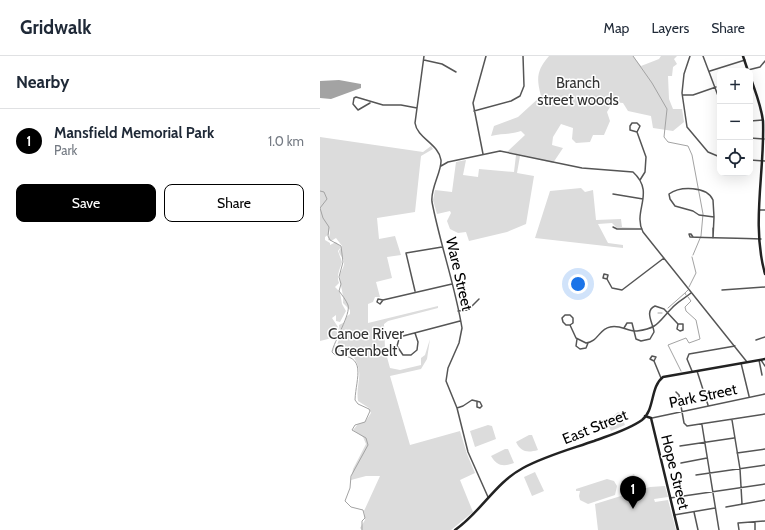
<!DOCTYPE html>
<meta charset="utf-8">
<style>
body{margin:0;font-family:Cabin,sans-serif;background:#f2f2f3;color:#1f2937}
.controls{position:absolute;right:12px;top:12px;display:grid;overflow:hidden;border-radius:8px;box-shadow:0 4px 16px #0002}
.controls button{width:36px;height:36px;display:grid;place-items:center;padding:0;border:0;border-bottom:1px solid #e0e1e3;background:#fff;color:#1f2937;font:20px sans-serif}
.you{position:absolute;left:258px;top:228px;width:14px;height:14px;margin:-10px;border:3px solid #fff;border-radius:50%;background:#1a73e8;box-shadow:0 0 0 6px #1a73e833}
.badge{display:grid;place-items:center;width:26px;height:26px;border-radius:50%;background:#000;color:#fff;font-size:13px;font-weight:700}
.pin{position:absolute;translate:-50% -33px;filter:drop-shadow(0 1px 2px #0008)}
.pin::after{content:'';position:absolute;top:21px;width:14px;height:12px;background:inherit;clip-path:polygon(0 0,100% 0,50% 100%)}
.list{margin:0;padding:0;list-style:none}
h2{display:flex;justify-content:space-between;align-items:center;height:52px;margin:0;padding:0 16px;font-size:17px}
h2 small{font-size:13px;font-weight:400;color:#747a83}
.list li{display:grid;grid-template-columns:26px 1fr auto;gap:12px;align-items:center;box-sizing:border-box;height:64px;padding:0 16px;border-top:1px solid #e0e1e3}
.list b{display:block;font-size:15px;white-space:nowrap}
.list p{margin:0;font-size:13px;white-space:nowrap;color:#747a83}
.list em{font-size:13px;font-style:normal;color:#747a83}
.actions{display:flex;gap:8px;padding:12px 16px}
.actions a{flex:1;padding:9px 0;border:1px solid #000;border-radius:8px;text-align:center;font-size:14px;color:#000}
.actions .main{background:#000;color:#fff}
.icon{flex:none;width:22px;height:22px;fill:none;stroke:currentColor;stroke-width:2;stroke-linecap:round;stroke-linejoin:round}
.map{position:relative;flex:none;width:445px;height:474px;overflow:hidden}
header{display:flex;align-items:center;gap:24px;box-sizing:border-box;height:56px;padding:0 20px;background:#fff;border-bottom:1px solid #e0e1e3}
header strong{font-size:19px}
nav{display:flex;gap:22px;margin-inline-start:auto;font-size:14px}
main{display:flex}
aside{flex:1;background:#fff}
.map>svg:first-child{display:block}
</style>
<header>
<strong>Gridwalk</strong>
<nav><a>Map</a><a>Layers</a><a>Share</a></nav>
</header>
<main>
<aside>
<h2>Nearby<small></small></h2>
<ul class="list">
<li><span class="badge">1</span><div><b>Mansfield Memorial Park</b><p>Park</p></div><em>1.0 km</em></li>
</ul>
<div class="actions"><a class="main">Save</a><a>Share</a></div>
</aside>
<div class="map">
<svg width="445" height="474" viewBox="0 0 445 474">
<rect width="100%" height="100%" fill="#fff"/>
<path fill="#dcdcdc" d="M229,0H313L321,10L339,3L341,0H357L354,3L357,8L353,11L352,20H348L349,43L353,53H362L364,66L353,75L333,72L331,60L308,55L303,47L293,46L287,56L290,65L284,79H273L270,86L256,87L252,83L253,72L241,68L233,81L232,89L243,92L233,107L187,96L205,79L201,75C190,79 182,77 171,80L174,70L198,61L221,40C216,22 217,14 229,0Z
M0,81L103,96L111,90L113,93L101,100L95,156L57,162L59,183L75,180L81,199L67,201L72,222L56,226L60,241H55L53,246L48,248V267L118,250V252L68,265L64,268L65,292L76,290L65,294L70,312L80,314L101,309V302L105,299L110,283L107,303L101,313L70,320L90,389L140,375L147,398L155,417L140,424L153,456L131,474H42L40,472L45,464L44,455L60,420H46L31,424L33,413L46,388L43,381L33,374L38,368L45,366L51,357L49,352L38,345C35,326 46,318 32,299L18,297L13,294L14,290L17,289L20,281L19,269L25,266L26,261L30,258V254L23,247C24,238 20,230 20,220C20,215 25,212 24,205C23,201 19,199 19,195L22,190L16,182L11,185L8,184L10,177L9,172V178L5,181V184L10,187V189L16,186L21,191L18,195L22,206C20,213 16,220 19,227L15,231L20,236L22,248L26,255L20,266L16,265V259L12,262L18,271L19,276L16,281L0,285Z
M196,99L200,100L197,117L214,120L206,168L187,176L149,185L146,176L138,177L130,173L127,165L131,157L130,155L117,158L113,144L115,134L132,136L136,106L146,104L143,119L158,121L159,113L194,116Z
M261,132L265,136L273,134L276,164L301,163L302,171H319L297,172L292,167L278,168L288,187L303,189V192L215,182L230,135Z
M298,356L300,357L305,369L291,375C286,367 292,361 298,356Z
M168,369L172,370L176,383L155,391L150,375Z
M209,379H212L218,394C207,397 201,396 196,386Z
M185,393H188L194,407C183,411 177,410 171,400Z
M215,416L224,435L212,440L204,421Z
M314,418L320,432C312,435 305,432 301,425Z
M287,423L294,425L297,430L295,439L268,448L260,444L259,440L260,435H256V433Z
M345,430L348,441L334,443L335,446L348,444L356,474H278L275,448L330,431Z"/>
<path fill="#a3a3a3" d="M19,24L41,28V32L11,43L0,42V25Z"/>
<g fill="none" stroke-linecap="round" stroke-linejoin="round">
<path stroke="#a3a3a3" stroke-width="1" d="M313,0L332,27L347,53L344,81L348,86L368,90L372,99L383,158L381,180L373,199
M0,135L4,136L7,143L0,152L3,162L9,171L8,180L10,184L21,190L23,206L19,221L21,228L19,235C22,239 26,244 28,249C31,258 14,285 12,296L15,299C48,299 36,321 35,344L38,348L49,353L50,355L45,366L35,369L32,374L46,382L48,389L31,420L30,432L25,445L31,451L43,454L45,462L42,465V474
M369,231L376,217L372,201
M366,239L365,237L368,234
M348,252L365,237
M338,257H342
M361,315L348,289L366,282L369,287L380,283L376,264L366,255L365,251L371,245L368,241"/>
<path stroke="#555" stroke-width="1.5" d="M104,0L95,67C97,82 119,88 121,104C122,115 110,133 112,146C120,188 135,229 142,272L139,287L128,312L126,325L137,352L148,396L168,441
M370,0L364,18L362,37L367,71L388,96L400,101
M383,0L400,45
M104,4L122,8L136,16
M428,14L440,11L445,5
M390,15L425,4
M363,39H373L396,31
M50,47L38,54L33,48L34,42L36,41L63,49H81L97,52
M154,55L191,45L200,40L204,30L203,0
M430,65L443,64
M317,76L310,74V70L312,67H317L320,70L317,76L326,101L325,116L320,124
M430,82L444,83
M163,98L153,47L166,0
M430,104L445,105
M121,110L128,106L180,95L262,112L313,116C336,137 312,155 323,176L427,306
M293,138L323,143
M440,154H445
M293,171L297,173H322
M373,181L371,178H369L370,181C394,182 417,182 441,183
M393,182L394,161L379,159L373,155L355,150L350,143L349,138C360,130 387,130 393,144L394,161
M393,182V172
M287,223L283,222L284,218L288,219L287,223L292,232L302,234L344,202
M402,234L445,231
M95,235L86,197L122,191
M63,244L58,243L57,246L60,248L63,244L132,228
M138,255L148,254L159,243
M250,269H246L243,266L242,262L245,259H250L253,262V267L250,269L256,282L266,287C278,286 279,273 290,271C300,268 308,276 317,275C339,272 338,266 352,252C357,246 365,242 371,237
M304,272L307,267H312L316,283L321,285L330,283L334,276C333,267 324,255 335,250L344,253L358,268H363V274L360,275L357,273L358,268
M95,277L98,286L97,294L91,299H83L77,290L79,283L83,280L140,265
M257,283L256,290L260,293L266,292L268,287
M436,284L445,281
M439,304L442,319
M441,304L445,310
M334,305L330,303L332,300L336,301L334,305L341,322
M421,307L429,340
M372,315L367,303L369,298L415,290
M377,315L388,349
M356,336L359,339L364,367L367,370L445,358
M137,352L143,350L152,344L160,346L162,350L160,352L157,351V345
M332,362L445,338
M412,364L420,413L422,448
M382,369L399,474
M360,390L414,382
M417,397L445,393
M361,407L387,402
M376,419L445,409
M350,442L445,428
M406,451L445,444
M374,456L378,474
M354,459L395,452
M435,466V474
M419,474L418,467L445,465"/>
<path stroke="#222" stroke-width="2.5" d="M423,0L428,15
M430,20C435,35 441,49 443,65C445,115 431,168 445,218
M325,360L331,362L358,474
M135,474C161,456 175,427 203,412C225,400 251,393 274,385C290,379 308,374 322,364C335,354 330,331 343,321L445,303"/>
</g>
<g text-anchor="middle" stroke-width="3" stroke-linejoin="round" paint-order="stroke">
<g font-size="15" fill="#333" stroke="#fff">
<text x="258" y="32">Branch<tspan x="258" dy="17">street woods</tspan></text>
<text x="46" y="283">Canoe River<tspan x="46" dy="17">Greenbelt</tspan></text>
</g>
<g font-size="15" fill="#000" stroke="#fff">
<text transform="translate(139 218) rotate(77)" y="5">Ware Street</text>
<text transform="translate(383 340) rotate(-12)" y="5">Park Street</text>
<text transform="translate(275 371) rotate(-22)" y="5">East Street</text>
<text transform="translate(355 416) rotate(76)" y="5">Hope Street</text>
</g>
</g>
</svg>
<div class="controls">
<button>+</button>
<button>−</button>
<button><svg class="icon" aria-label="locate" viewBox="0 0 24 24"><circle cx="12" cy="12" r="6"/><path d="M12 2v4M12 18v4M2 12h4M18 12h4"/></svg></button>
</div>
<div class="you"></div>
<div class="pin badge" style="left:313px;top:453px">1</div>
</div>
</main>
